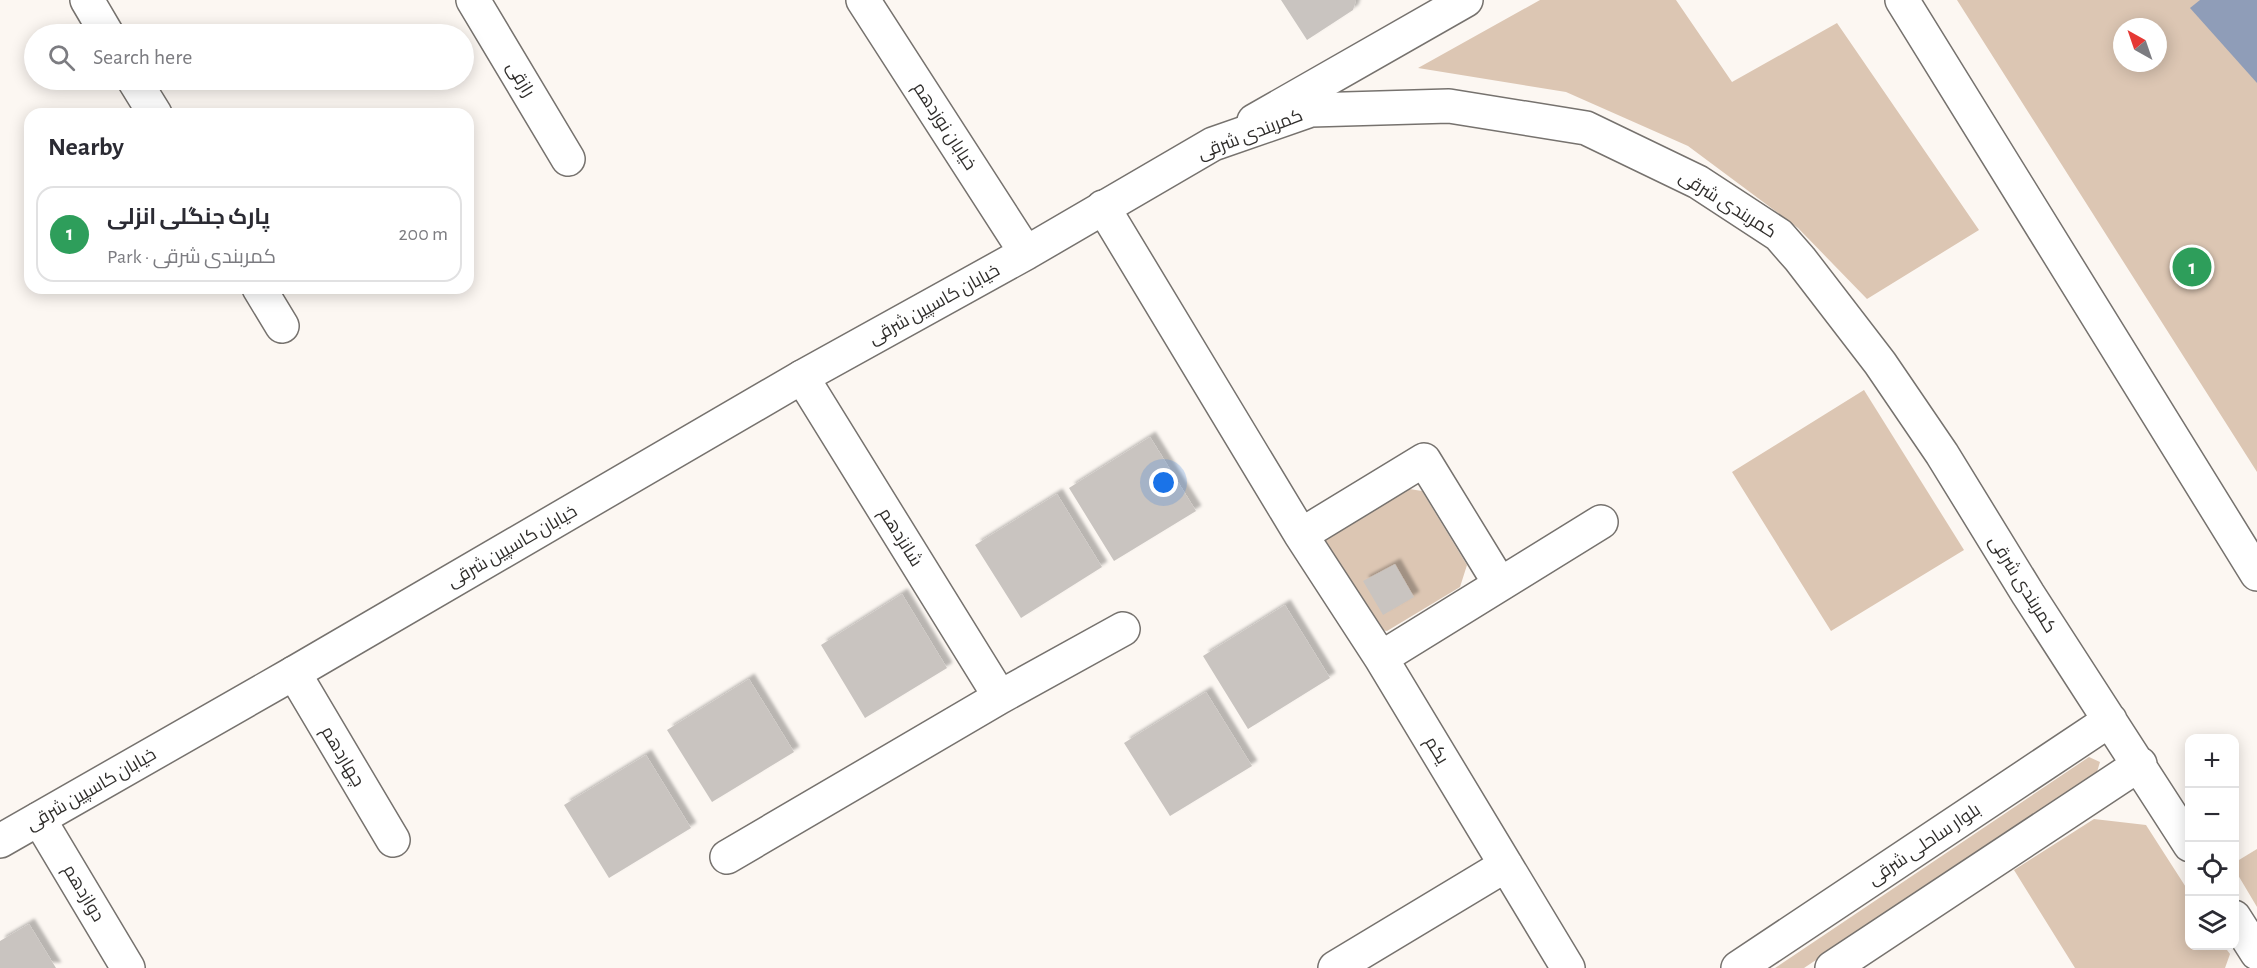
<!DOCTYPE html>
<meta charset="utf-8">
<style>
body{margin:0;font-family:"Alegreya Sans",Cairo,sans-serif;background:#f2f2f3;color:#2b2b33}
.controls{position:absolute;right:18px;bottom:18px;display:grid;overflow:hidden;border-radius:12px;box-shadow:0 3px 15px #0003}
.controls button{width:54px;height:54px;display:grid;place-items:center;padding:0;border:0;border-bottom:2px solid #e1e1e2;background:#fff;color:#2b2b33;font:30px sans-serif}
.compass{position:absolute;left:2113px;top:18px;width:54px;height:54px;border-radius:50%;background:#fff;box-shadow:0 3px 15px #0003;rotate:320deg}
.you{position:absolute;left:1164px;top:483px;width:21px;height:21px;margin:-15px;border:4px solid #fff;border-radius:50%;background:#1a73e8;box-shadow:0 0 0 9px #1a73e833}
.badge{display:grid;place-items:center;width:39px;height:39px;border-radius:50%;background:#0f766e;color:#fff;font-size:20px;font-weight:700}
.pin{position:absolute;translate:-50% -50%;border:3px solid #fff;box-shadow:0 2px 6px #0006}
.list{margin:0;padding:0;list-style:none}
h2{display:flex;justify-content:space-between;align-items:center;height:78px;margin:0;padding:0 24px;font-size:26px}
h2 small{font-size:20px;font-weight:400;color:#7c7c81}
.list li{display:grid;grid-template-columns:39px 1fr auto;gap:18px;align-items:center;box-sizing:border-box;height:96px;margin:0 12px 12px;padding:0 12px;border:2px solid #e1e1e2;border-radius:18px}
.list b{display:block;font-size:22px;white-space:nowrap}
.list p{margin:0;font-size:20px;white-space:nowrap;color:#7c7c81}
.list em{font-size:20px;font-style:normal;color:#7c7c81}
.icon{flex:none;width:33px;height:33px;fill:none;stroke:currentColor;stroke-width:2;stroke-linecap:round;stroke-linejoin:round}
.map{position:relative;flex:none;width:2257px;height:968px;overflow:hidden}
.search{position:absolute;background:#fff;box-shadow:0 3px 15px #0003;left:24px;top:24px;width:450px;height:66px;display:flex;align-items:center;gap:15px;box-sizing:border-box;padding:0 21px;border-radius:33px;color:#7c7c81;font-size:22px}
.panel{position:absolute;background:#fff;box-shadow:0 3px 15px #0003;left:24px;top:108px;width:450px;height:186px;border-radius:18px}
.map>svg:first-child{display:block}
</style>
<div class="map">
<svg width="2257" height="968" viewBox="0 0 2257 968">
<defs>
<filter id="shadow"><feDropShadow dx="5.5" dy="-5.5" stdDeviation="1.5" flood-color="#0004"/></filter>
</defs>
<rect width="100%" height="100%" fill="#fcf7f2"/>
<path fill="#dcc6b3" fill-rule="evenodd" d="M1540,0H1676L1732,82L1837,23L1979,230L1867,299L1798,228L1688,146L1566,92L1418,68Z
M1957,0H2257V472ZM2122,27H2158V63H2122Z
M1864,390L1964,550L1831,631L1732,472Z
M1397,487L1422,491L1467,565L1460,587L1387,631L1360,627L1322,557L1326,532Z
M2089,757L2100,762L2097,772L1804,968H1775Z
M2094,819L2146,825L2189,892L2190,946H2224L2230,954L2225,968H2075L2014,870Z
M2257,849V907L2235,870L2234,863Z"/>
<path fill="#8f9db8" d="M2200,0H2257V83L2190,8Z"/>
<path fill="#c9c4c0" filter="url(#shadow)" d="M1281,0H1356L1353,10L1307,40Z
M1150,437L1196,511L1114,561L1069,488Z
M1057,494L1102,567L1021,618L975,545Z
M1395,564L1414,597L1383,615L1363,581Z
M902,594L947,668L865,718L821,645Z
M1285,605L1330,678L1248,729L1203,656Z
M749,679L794,752L712,802L667,730Z
M1206,692L1252,766L1170,816L1124,743Z
M646,755L691,828L609,878L564,805Z
M29,924L56,968H0V941Z"/>
<g fill="none" stroke-linecap="round" stroke-linejoin="round">
<g stroke="#76726e" stroke-width="36">
<path id="street" d="M87,0L107,34
M473,0L568,159
M134,80L155,114
M1254,121L1466,0
M1103,207L1301,535L1381,658L1568,968
M259,288L282,326
M1301,535L1424,460L1500,584
M1381,658L1601,522
M294,673L393,840
M1000,697L1123,629
M39,819L128,968
M727,857L1000,697L802,377
M1335,968L1506,865"/>
</g>
<g stroke="#76726e" stroke-width="36">
<path id="secondary" d="M863,0L1026,253
M1902,0L2257,574
M0,841L294,673L802,377L1026,253L1213,144L1311,110L1449,106L1586,128L1698,182L1779,235L1800,259L1880,363L1942,454L2028,594L2190,845
M2234,917L2257,953
M1738,968L2110,720
M1832,968L2140,764"/>
</g>
<use href="#street" stroke="#fff" stroke-width="33"/>
<use href="#secondary" stroke="#fff" stroke-width="33"/>
</g>
<g text-anchor="middle" stroke-width="4.5" stroke-linejoin="round" paint-order="stroke">
<g font-size="18" fill="#302e2c" stroke="#fff">
<text transform="translate(521 79) rotate(59)" y="6">رازقی</text>
<text transform="translate(945 126) rotate(57)" y="6">خیابان نوزدهم</text>
<text transform="translate(1250 134) rotate(-21)" y="6">کمربندی شرقی</text>
<text transform="translate(1728 204) rotate(32)" y="6">کمربندی شرقی</text>
<text transform="translate(934 304) rotate(-29)" y="6">خیابان کاسپین شرقی</text>
<text transform="translate(901 537) rotate(58)" y="6">شانزدهم</text>
<text transform="translate(512 546) rotate(-30)" y="6">خیابان کاسپین شرقی</text>
<text transform="translate(2023 584) rotate(58)" y="6">کمربندی شرقی</text>
<text transform="translate(1437 750) rotate(59)" y="6">یکم</text>
<text transform="translate(343 756) rotate(59)" y="6">چهاردهم</text>
<text transform="translate(91 789) rotate(-30)" y="6">خیابان کاسپین شرقی</text>
<text transform="translate(1924 844) rotate(-34)" y="6">بلوار ساحلی شرقی</text>
<text transform="translate(84 893) rotate(59)" y="6">دوازدهم</text>
</g>
</g>
</svg>
<div class="controls">
<button>+</button>
<button>−</button>
<button><svg class="icon" aria-label="locate" viewBox="0 0 24 24"><circle cx="12" cy="12" r="6"/><path d="M12 2v4M12 18v4M2 12h4M18 12h4"/></svg></button>
<button><svg class="icon" aria-label="layers" viewBox="0 0 24 24"><path d="M12 4l9 5-9 5-9-5zM3 14l9 5 9-5"/></svg></button>
</div>
<svg class="compass" viewBox="-18 -18 36 36"><path d="M0-13l5 13h-10z" fill="#e53935"/><path d="M0 13l5-13h-10z" fill="#7c7c81"/></svg>
<div class="you"></div>
<div class="pin badge" style="left:2192px;top:267px;background:#2e9e5b">1</div>
<div class="search"><svg class="icon" aria-label="search" viewBox="0 0 24 24"><circle cx="10" cy="10" r="6"/><path d="M15 15l6 6"/></svg>Search here</div>
<section class="panel">
<h2>Nearby<small></small></h2>
<ul class="list">
<li><span class="badge" style="background:#2e9e5b">1</span><div><b>پارک جنگلی انزلی</b><p>Park · کمربندی شرقی</p></div><em>200 m</em></li>
</ul>
</section>
</div>
